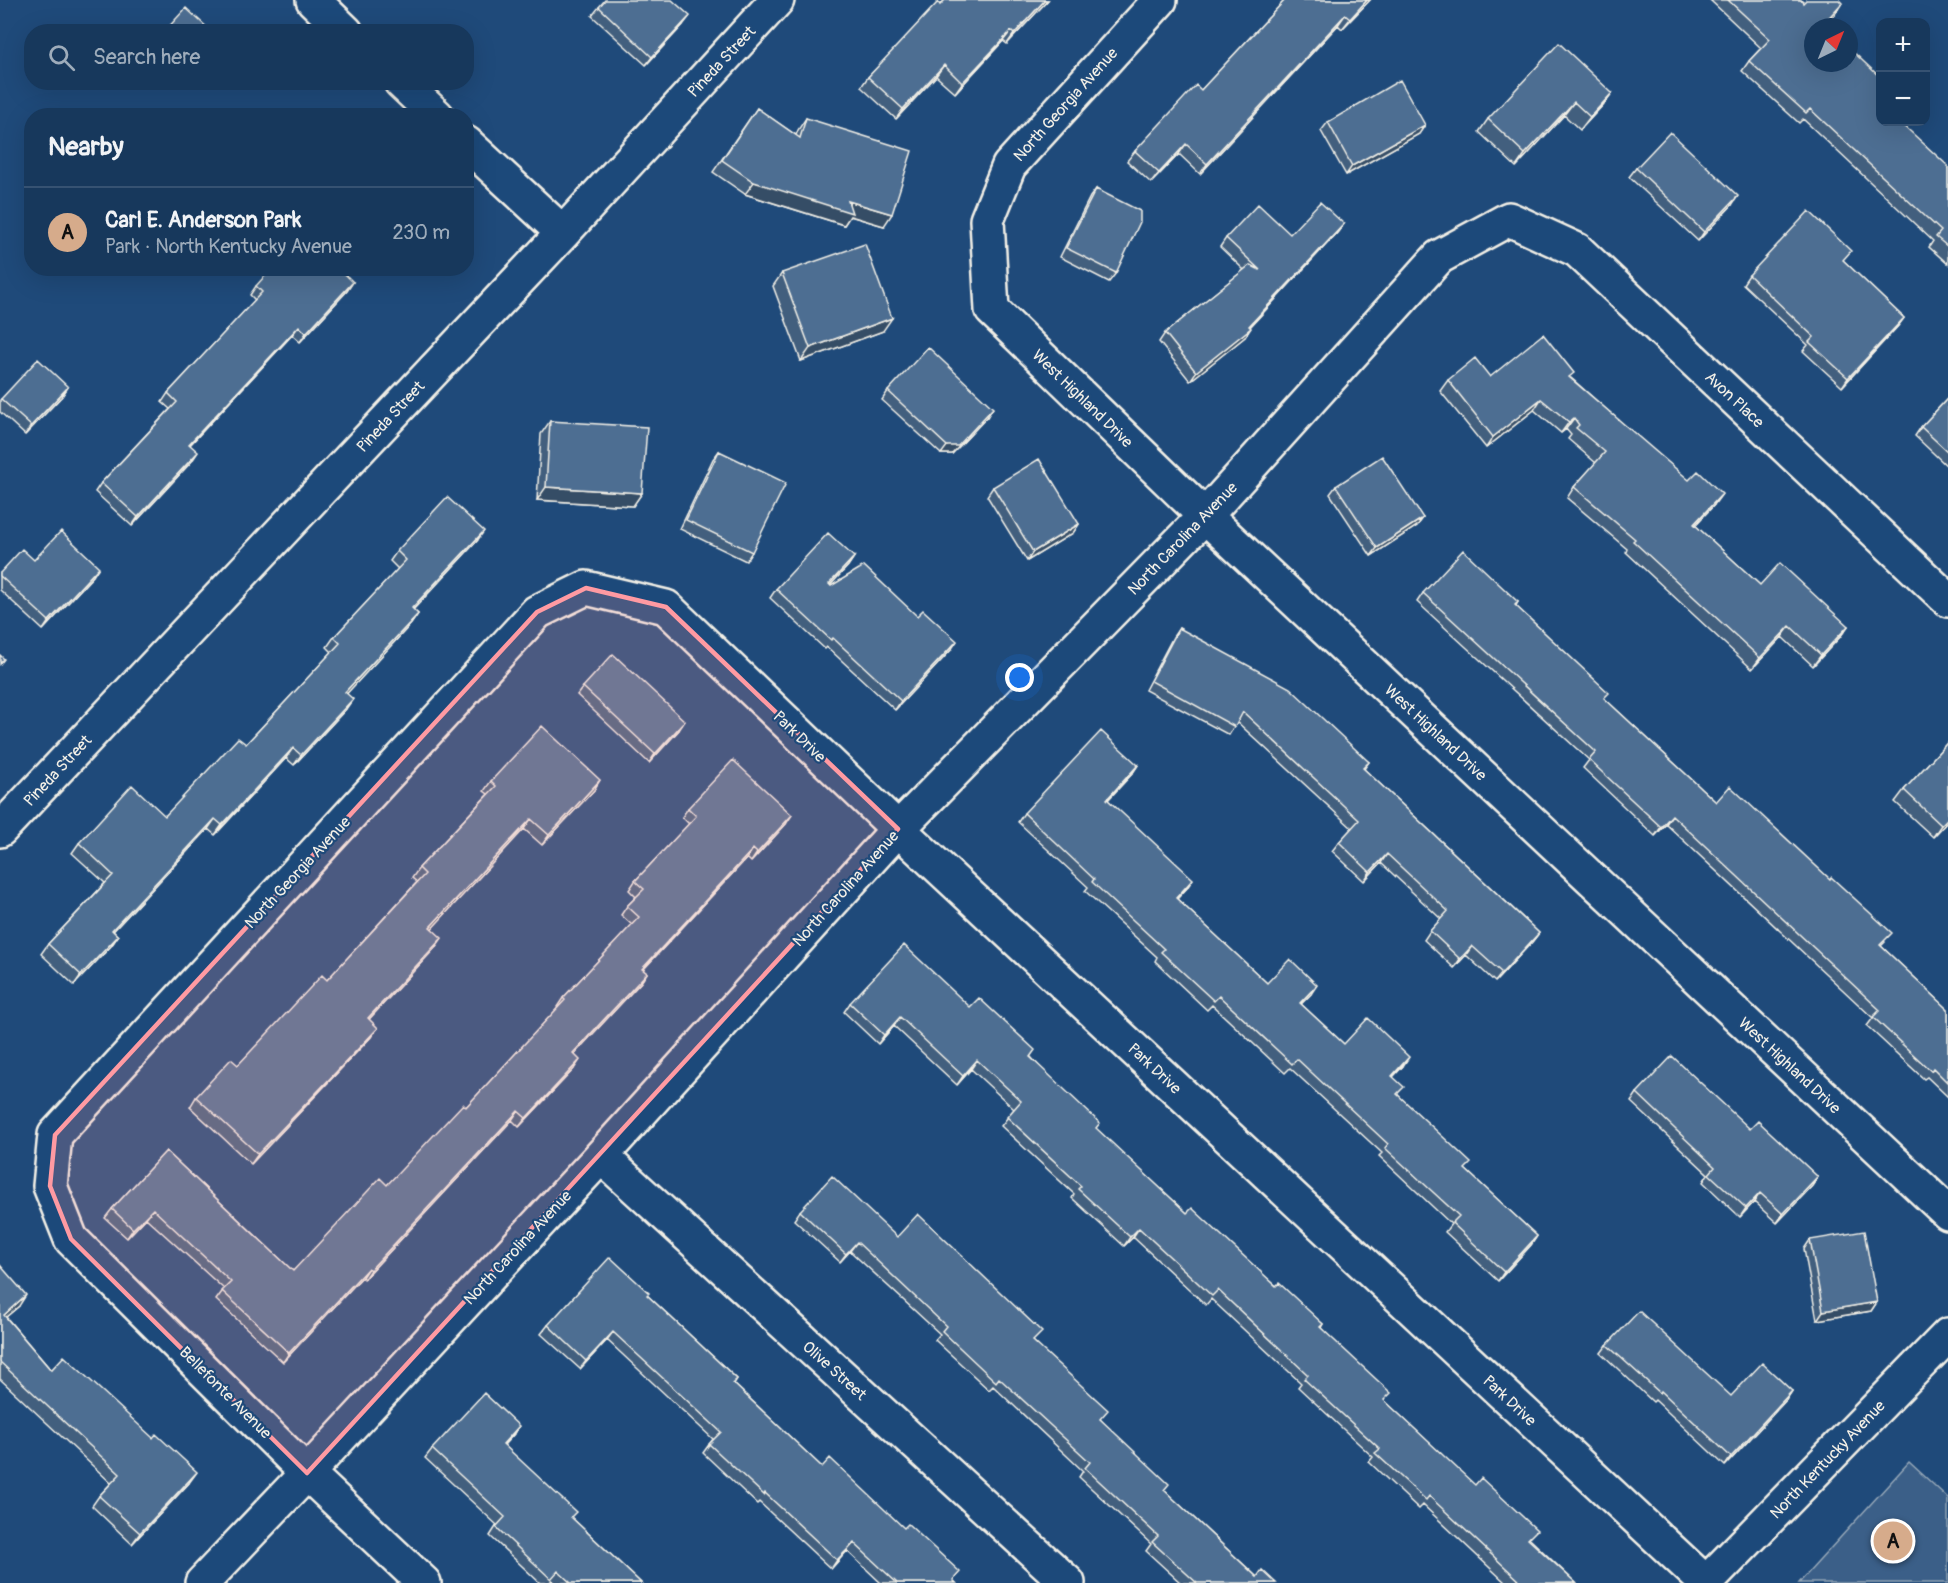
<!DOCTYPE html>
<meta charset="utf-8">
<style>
body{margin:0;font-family:Pangolin,sans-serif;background:#203f62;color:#f1f3f6}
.controls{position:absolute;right:18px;top:18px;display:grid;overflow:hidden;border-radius:12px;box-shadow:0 6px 24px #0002}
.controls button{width:54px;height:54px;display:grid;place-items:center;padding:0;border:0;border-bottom:2px solid #365272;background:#17385c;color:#f1f3f6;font:30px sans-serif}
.compass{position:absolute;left:1804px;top:18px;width:54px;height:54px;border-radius:50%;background:#17385c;box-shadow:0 6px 24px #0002;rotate:43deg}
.you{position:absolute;left:1020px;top:678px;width:21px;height:21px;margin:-15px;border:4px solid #fff;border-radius:50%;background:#1a73e8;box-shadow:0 0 0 9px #1a73e833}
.badge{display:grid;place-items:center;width:39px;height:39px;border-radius:50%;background:#d6ab8b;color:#111;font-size:20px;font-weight:700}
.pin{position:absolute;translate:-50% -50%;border:3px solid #fff;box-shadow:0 2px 6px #0006}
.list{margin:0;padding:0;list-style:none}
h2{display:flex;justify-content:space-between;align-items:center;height:78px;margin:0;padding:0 24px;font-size:26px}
h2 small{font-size:20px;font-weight:400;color:#9eacbb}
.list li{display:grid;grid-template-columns:39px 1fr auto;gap:18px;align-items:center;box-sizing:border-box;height:90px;padding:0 24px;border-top:2px solid #365272}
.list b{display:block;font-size:22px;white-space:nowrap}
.list p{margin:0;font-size:20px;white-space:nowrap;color:#9eacbb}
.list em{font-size:20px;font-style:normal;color:#9eacbb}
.icon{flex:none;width:33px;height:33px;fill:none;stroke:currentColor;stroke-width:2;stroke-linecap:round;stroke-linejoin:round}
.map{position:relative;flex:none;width:1948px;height:1583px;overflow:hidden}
.search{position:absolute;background:#17385c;box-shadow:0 6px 24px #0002;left:24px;top:24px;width:450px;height:66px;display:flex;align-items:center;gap:15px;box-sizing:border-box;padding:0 21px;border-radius:24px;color:#9eacbb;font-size:22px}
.panel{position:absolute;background:#17385c;box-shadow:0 6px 24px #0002;left:24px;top:108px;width:450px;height:168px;border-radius:24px}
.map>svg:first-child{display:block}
</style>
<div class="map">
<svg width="1948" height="1583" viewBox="0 0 1948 1583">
<rect width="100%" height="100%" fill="#1f4a7a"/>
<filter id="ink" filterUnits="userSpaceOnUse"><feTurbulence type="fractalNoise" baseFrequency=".0167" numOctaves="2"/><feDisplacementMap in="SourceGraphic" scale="12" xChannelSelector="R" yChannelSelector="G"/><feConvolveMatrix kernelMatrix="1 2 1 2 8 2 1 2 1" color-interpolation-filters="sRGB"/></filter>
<g filter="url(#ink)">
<path fill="#3a5f88" stroke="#97a8b8" stroke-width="1.5" d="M1909,1462L1948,1498V1583H1799Z"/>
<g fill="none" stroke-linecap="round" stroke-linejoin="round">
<g stroke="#f4f1e8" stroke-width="38">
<path id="minor" d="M313,0L346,32
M1160,0L1009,166L987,220L992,310L1205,516L1948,1213
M401,82L437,116
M466,143L563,233
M0,830L563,233L777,0
M601,1156L1068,1583
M202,1583L307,1473L601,1156L898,829L1205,516L1439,257L1509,219L1577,250L1948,600
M424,1583L307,1473L71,1239L50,1186L55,1135L537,612L586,588L666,607L898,829L1706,1583
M1706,1583L1948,1335"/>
</g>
<use href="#minor" stroke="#1f4a7a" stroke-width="33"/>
</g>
<path fill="#425f7e" stroke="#f4f1e8" stroke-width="1.5" d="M945,0H1048L1007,44L1003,41L955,93L936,76L896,119L861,87L868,77Z
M1285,0H1370L1342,29L1338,25L1200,174L1179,154L1151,183L1127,161L1135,151L1201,90Z
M1710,0H1801L1803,3L1835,14L1824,25L1881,122L1948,166V264L1929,247L1933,241L1803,119L1799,123L1742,71L1749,61L1761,48Z
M599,7L683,25L646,65L592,16Z
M1612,93L1603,105L1580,130L1564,115L1516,167L1479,132L1488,119Z
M757,108L796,135L798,130L806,118L884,226L850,216L844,225L745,194L713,172Z
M1328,122L1425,125L1419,134L1346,175L1321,131Z
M1636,168L1732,205L1698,241L1629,177Z
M1096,189L1116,273L1109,282L1060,257L1090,197Z
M1344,224L1337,233L1250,327L1245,337L1190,381L1159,342L1165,333L1244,270L1220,247L1226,238L1290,234Z
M1844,261L1904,318L1898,326L1842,387L1803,351L1808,345L1743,284L1749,275Z
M782,273L883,331L801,361L773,286Z
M353,282L347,291L300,342L292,335L190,445L192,461L132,526L95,492L101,483L170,409L162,402L168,393L255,300L250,295L256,286Z
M1490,377L1571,378L1714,505L1695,525L1760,585L1848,626L1840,637L1813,666L1782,637L1752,669L1626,552L1627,549L1567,498L1574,487L1596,463L1568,439L1571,435L1566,429L1561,433L1534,410L1486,448L1440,391L1448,380Z
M68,387L62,396L25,435L0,412V400L1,399Z
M888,391L987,417L952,454H941L882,400Z
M1948,398V467L1915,436L1921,427Z
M550,421L642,493L633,506L537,500L541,434Z
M719,451L752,552L746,561L680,529L713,459Z
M1336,486L1423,518L1417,526L1371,556L1330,494Z
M993,487L1079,524L1073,533L1027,561L987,496Z
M477,541L413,610L418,614L411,624L347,693L346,709L294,765L286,758L215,835L208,829L113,931L118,936L111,946L74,985L41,954L48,944L105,883L72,853L79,843L165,816L246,744L332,652L327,647L334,637L398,569L390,561L397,551Z
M854,557L848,566L830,585L831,586L951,650L895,710L827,647L825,649L770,598L776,589Z
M34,560L93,576L43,630L0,590V573Z
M1423,593L1518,602L1516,606L1605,699L1716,802L1885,942L1881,946L1948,1009V1097L1927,1077L1924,1079L1867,1026L1873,1018L1666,824L1655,836L1583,768L1589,760L1417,602Z
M1179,628L1369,762L1364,769L1539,933L1532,942L1495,982L1466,955L1454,968L1424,940L1430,931L1441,919L1381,863L1364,881L1332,851L1339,842L1352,828L1237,722L1229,735L1145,690L1173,637Z
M583,687L679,730L649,763L577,695Z
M1948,742V821L1933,837L1895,802L1904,790Z
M1138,765L1132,774L1108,800L1187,888L1177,899L1267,983L1311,994L1301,1004L1344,1044L1403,1066L1393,1077L1398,1095L1466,1170L1537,1236L1531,1245L1498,1281L1445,1232L1451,1224L1379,1156L1382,1153L1290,1068L1285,1073L1212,1005L1207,1010L1155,961L1157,957L1085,891L1088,887L1018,822L1024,813Z
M491,781L594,790L542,845L524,829L432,928L435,948L369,1019L371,1037L251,1164L190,1107L196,1097L238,1065L327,980L417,882L412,878L419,868L488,794L484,791Z
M688,808L786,824L751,862L747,858L643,970L647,973L641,982L574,1054V1069L519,1127L512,1120L364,1279L362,1277L283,1362L216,1300L224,1289L146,1218L127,1238L105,1218L112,1209L166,1151L293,1271L387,1185L466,1107L558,1008L557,1007L563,998L632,925L621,915L627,906L636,897L629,890L635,881L689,824L682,817Z
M850,1003L970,1007L1031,1057L1096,1129L1187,1213L1323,1324L1321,1328L1385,1401L1576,1583H1506L1423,1505L1419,1509L1369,1462L1373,1457L1298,1387L1301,1383L1211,1299L1206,1305L1133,1237L1124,1246L1072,1198L1074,1194L1001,1126L1014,1109L971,1069L957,1085L894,1026L878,1044L844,1012Z
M1637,1093L1750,1129L1818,1177L1812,1186L1777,1223L1754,1202L1740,1217L1703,1182L1708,1174L1631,1102Z
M800,1211L897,1237L1034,1342L1101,1420L1165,1491L1257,1577L1276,1583H1181L1146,1551L1151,1544L1079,1477L1083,1471L993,1386L989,1390L935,1340L940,1334L850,1251L840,1262L794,1220Z
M1810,1240L1877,1302L1871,1311L1817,1320L1804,1249Z
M0,1265L19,1306L6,1317L51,1370L189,1483L132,1544L92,1506L99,1496L111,1483L0,1379Z
M647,1295L737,1379L734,1384L822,1467L956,1583H881L847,1551L831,1569L759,1502L757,1504L703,1453L713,1439L607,1340L580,1369L541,1334L548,1325Z
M1607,1345L1731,1396L1792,1391L1786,1400L1725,1466L1655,1400L1653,1402L1601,1353Z
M513,1435L504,1445L572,1518L641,1583H555L552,1580L549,1583H540L490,1536L497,1525L425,1458L432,1449Z"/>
<path fill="#364d66" stroke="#f4f1e8" stroke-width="1.5" d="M1045,0H1048L1007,44L1014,34Z
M1367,0H1370L1342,29L1350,19Z
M1842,3L1835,14L1822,27L1823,24Z
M1345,15L1338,25L1200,174L1207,164Z
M690,16L683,25L646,65L652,57Z
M1011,31L1003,41L955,93L962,83Z
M944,65L936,76L896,119L903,109Z
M1612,93L1603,105L1580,130L1590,117Z
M1574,102L1564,115L1516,167L1525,154Z
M1425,125L1419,134L1346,175L1352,166Z
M1186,144L1179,154L1151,183L1159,173Z
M754,182L848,201L892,214L884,226L850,216L844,225L745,194Z
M1738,196L1732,205L1698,241L1704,232Z
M1344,224L1337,233L1243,334L1249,326Z
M353,282L347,291L300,342L306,333Z
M892,318L883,331L801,361L810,348Z
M1904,318L1898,326L1842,387L1848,378Z
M299,326L292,335L183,452L189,444Z
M1251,328L1245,337L1190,381L1196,372Z
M68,387L62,396L25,435L31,426Z
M1541,399L1534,410L1486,448L1493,437Z
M993,408L987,417L952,454H941L947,446Z
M1574,418L1566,429L1561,433L1569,422Z
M198,452L192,461L132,526L138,517Z
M546,487L642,493L633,506L537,500Z
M1722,494L1714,505L1686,535L1694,524Z
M1423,518L1417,526L1371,556L1377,548Z
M1079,524L1073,533L1027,561L1033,552Z
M484,531L477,541L405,618L412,608Z
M854,557L848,566L823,593L829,584Z
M99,567L93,576L43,630L49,621Z
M418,614L411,624L339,702L345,692Z
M1790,626L1782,637L1752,669L1760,658Z
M1848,626L1840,637L1813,666L1821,655Z
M957,641L951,650L895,710L901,701Z
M353,699L346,709L294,765L301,755Z
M685,721L679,730L649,763L655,754Z
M293,748L286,758L215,835L222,825Z
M1138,765L1132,774L1100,807L1107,799Z
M600,780L594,790L542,845L549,835Z
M792,815L786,824L751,862L757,853Z
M1672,815L1666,824L1655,836L1661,827Z
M1948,818V821L1933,837L1941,825Z
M215,819L208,829L105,940L112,930Z
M531,819L524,829L424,937L430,927Z
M753,849L747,858L636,977L642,969Z
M1387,854L1381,863L1364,881L1370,872Z
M1193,879L1187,888L1170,906L1176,898Z
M1539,933L1532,942L1495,982L1502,973Z
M118,936L111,946L74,985L81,975Z
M442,938L435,948L361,1028L368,1018Z
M1472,946L1466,955L1454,968L1460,959Z
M647,973L641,982L567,1062L573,1053Z
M1317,985L1311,994L1293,1012L1300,1003Z
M900,1017L894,1026L878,1044L884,1035Z
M378,1028L371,1037L251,1164L258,1154Z
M1409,1057L1403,1066L1386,1084L1392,1076Z
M580,1060L574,1069L519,1127L526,1118Z
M977,1060L971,1069L957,1085L963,1076Z
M518,1111L512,1120L364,1279L370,1270Z
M1818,1177L1812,1186L1777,1223L1783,1214Z
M1760,1193L1754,1202L1740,1217L1746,1208Z
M153,1209L146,1218L127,1238L133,1229Z
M1139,1228L1133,1237L1124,1246L1130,1237Z
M1537,1236L1531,1245L1498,1281L1504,1272Z
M857,1242L850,1251L840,1262L846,1254Z
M368,1268L362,1277L283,1362L289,1353Z
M26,1295L19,1306L0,1322L4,1315Z
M1877,1302L1871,1311L1817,1320L1823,1311Z
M613,1332L607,1340L580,1369L586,1361Z
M1792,1391L1786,1400L1725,1466L1731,1457Z
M519,1426L513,1435L496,1453L503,1444Z
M197,1472L189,1483L132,1544L140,1533Z
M854,1543L847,1551L831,1569L837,1560Z"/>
<path fill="#4d6e92" stroke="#f4f1e8" stroke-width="1.5" d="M605,0H672L690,16L652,57L599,7Z
M945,0H1045L1014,34L1011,31L962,83L944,65L903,109L868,77L938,2L940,5Z
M1285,0H1367L1350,19L1345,15L1207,164L1186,144L1159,173L1135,151L1196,85L1201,90Z
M1728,0H1801L1803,3L1806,0H1839L1842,3L1823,24L1826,27H1813V63H1849V48L1881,78V122H1900L1948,166V247L1936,237L1941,231L1810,109L1806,113L1749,61L1770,39Z
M186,8L212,32H164Z
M1559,43L1612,93L1590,117L1574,102L1525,154L1488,119Z
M1400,80L1425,125L1352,166L1328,122Z
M757,108L800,138L806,118L912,151L892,214L848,201L852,213L754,182L722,160Z
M1670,132L1738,196L1704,232L1636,168Z
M1096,189L1140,211V222L1116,273L1066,248Z
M1320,202L1344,224L1249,326L1251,328L1196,372L1165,333L1250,265L1260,270L1226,238L1258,204L1290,234Z
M1809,211L1851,251L1843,260L1904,318L1848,378L1809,342L1814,337L1749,275Z
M865,244L892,318L810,348L782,273Z
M272,268H339L353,282L306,333L299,326L189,444L198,452L138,517L101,483L177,402L168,393L262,292L256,286Z
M1543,334L1574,373L1569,377L1689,480L1698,471L1722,494L1694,524L1760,585L1780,563L1848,626L1821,655L1790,626L1760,658L1633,541L1635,539L1574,487L1605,452L1576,428L1579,425L1574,418L1569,422L1541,399L1493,437L1448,380L1475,358L1490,377Z
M928,347L993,408L958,446H947L888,391Z
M38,359L68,387L31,426L1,399Z
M1948,398V452L1921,427Z
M550,421L647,427L642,493L546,487Z
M719,451L786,483L752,552L686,520Z
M1382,456L1423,518L1377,548L1336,486Z
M1039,459L1079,524L1033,552L993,487Z
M447,497L484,531L412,608L418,614L345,692L353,699L301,755L293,748L222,825L215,819L112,930L118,936L81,975L48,944L113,875L79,843L132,785L165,816L238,738L246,744L340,643L334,637L406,560L397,551Z
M61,531L99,567L49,621L0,576V573L22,549L34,560Z
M828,533L854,557L829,584L831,586L864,566L917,616L923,610L957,641L901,701L833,638L831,640L776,589Z
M1463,550L1518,602L1515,605L1609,693L1604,698L1716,802L1730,786L1830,879L1831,877L1892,933L1880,945L1948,1009V1083L1933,1068L1931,1071L1873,1017L1880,1010L1672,815L1661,827L1589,760L1596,752L1423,593Z
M1179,628L1290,688L1369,762L1363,768L1539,933L1502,973L1472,946L1460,959L1430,931L1448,911L1387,854L1370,872L1339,842L1359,820L1243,712L1235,727L1151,681Z
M613,654L685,721L655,754L583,687Z
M0,655L4,659L0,664Z
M542,726L600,780L549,835L531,819L430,927L442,938L368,1018L378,1028L258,1154L196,1097L231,1059L238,1065L322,975L327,980L425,874L419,868L496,786L491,781Z
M1101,731L1138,765L1107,799L1193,879L1176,898L1267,983L1290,959L1317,985L1300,1003L1344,1044L1368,1018L1409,1057L1392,1076L1404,1087L1397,1094L1471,1163L1465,1169L1537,1236L1504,1272L1452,1223L1459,1216L1385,1148L1388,1144L1297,1059L1292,1064L1219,996L1214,1001L1161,952L1164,949L1092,882L1094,879L1024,813Z
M1948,742V818L1941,825L1904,790Z
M733,760L792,815L757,853L753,849L642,969L647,973L573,1053L580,1060L526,1118L518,1111L370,1270L368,1268L289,1353L222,1291L231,1282L153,1209L133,1229L112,1209L166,1151L293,1271L380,1178L387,1185L463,1104L466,1107L565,1000L563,998L639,917L627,906L644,889L635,881L696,816L688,808Z
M904,945L970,1007L979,998L1035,1050L1030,1057L1100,1123L1096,1128L1187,1213L1192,1208L1276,1286L1279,1283L1323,1324L1320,1327L1391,1393L1384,1400L1475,1485L1481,1478L1537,1530L1528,1539L1576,1583H1522L1429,1496L1426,1500L1375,1453L1380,1449L1304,1379L1308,1375L1218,1290L1212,1296L1139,1228L1130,1237L1078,1189L1081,1186L1007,1117L1021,1101L977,1060L963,1076L900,1017L884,1035L850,1003Z
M1672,1056L1750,1129L1758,1121L1818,1177L1783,1214L1760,1193L1746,1208L1709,1174L1715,1167L1637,1093Z
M832,1176L897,1237L918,1214L1042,1332L1033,1341L1108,1410L1100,1419L1169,1484L1164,1490L1257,1577L1262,1570L1276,1583H1197L1152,1542L1158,1536L1085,1468L1090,1462L999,1378L996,1382L942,1331L946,1326L857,1242L846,1254L800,1211Z
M1864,1231L1877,1302L1823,1311L1810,1240Z
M610,1257L649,1293L647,1295L737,1379L733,1383L822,1467L830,1458L904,1528L908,1524L960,1572L953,1580L956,1583H897L854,1543L837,1560L765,1493L764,1495L709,1444L721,1432L613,1332L586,1361L548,1325Z
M0,1265L26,1295L4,1315L51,1370L64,1356L153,1438L156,1434L197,1472L140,1533L99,1496L120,1474L0,1362Z
M1639,1311L1731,1396L1762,1363L1792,1391L1731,1457L1661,1391L1660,1393L1607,1345Z
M484,1393L519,1426L503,1444L576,1512L571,1517L641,1583H571L558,1571L551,1579L496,1527L505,1517L432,1449Z"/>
</g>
<path fill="#ff9aa2" fill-opacity="0.2" stroke="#ff9aa2" stroke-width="4.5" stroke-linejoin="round" d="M586,588L666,607L898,829L307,1473L71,1239L50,1186L55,1135L537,612Z"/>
<g text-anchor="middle" stroke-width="4.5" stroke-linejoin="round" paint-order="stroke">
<g font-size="16" fill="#f4f1e8" stroke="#1f4a7a">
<text transform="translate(721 61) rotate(-47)" y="6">Pineda Street</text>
<text transform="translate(1065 104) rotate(-48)" y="6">North Georgia Avenue</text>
<text transform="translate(1083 398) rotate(44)" y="6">West Highland Drive</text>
<text transform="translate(1735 399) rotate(43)" y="6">Avon Place</text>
<text transform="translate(390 416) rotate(-47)" y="6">Pineda Street</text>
<text transform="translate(1182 538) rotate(-46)" y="6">North Carolina Avenue</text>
<text transform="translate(1436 732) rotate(43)" y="6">West Highland Drive</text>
<text transform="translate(800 736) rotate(44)" y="6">Park Drive</text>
<text transform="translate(57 770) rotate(-47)" y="6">Pineda Street</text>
<text transform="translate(297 872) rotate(-47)" y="6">North Georgia Avenue</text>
<text transform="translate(845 888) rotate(-48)" y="6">North Carolina Avenue</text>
<text transform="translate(1790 1065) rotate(43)" y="6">West Highland Drive</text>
<text transform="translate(1155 1068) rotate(43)" y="6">Park Drive</text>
<text transform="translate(517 1247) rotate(-47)" y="6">North Carolina Avenue</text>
<text transform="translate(835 1370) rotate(42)" y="6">Olive Street</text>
<text transform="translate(226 1392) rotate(45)" y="6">Bellefonte Avenue</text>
<text transform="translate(1510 1400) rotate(43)" y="6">Park Drive</text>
<text transform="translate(1827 1459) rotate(-46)" y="6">North Kentucky Avenue</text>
</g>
</g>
</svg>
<div class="controls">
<button>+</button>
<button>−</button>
</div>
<svg class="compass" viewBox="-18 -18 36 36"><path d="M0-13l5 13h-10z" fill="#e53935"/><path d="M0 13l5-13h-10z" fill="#9eacbb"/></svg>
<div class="you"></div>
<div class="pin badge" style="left:1893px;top:1541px">A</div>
<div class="search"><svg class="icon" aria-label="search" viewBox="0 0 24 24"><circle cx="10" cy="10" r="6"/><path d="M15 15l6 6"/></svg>Search here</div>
<section class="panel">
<h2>Nearby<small></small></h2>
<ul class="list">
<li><span class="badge">A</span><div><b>Carl E. Anderson Park</b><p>Park · North Kentucky Avenue</p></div><em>230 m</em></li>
</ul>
</section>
</div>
